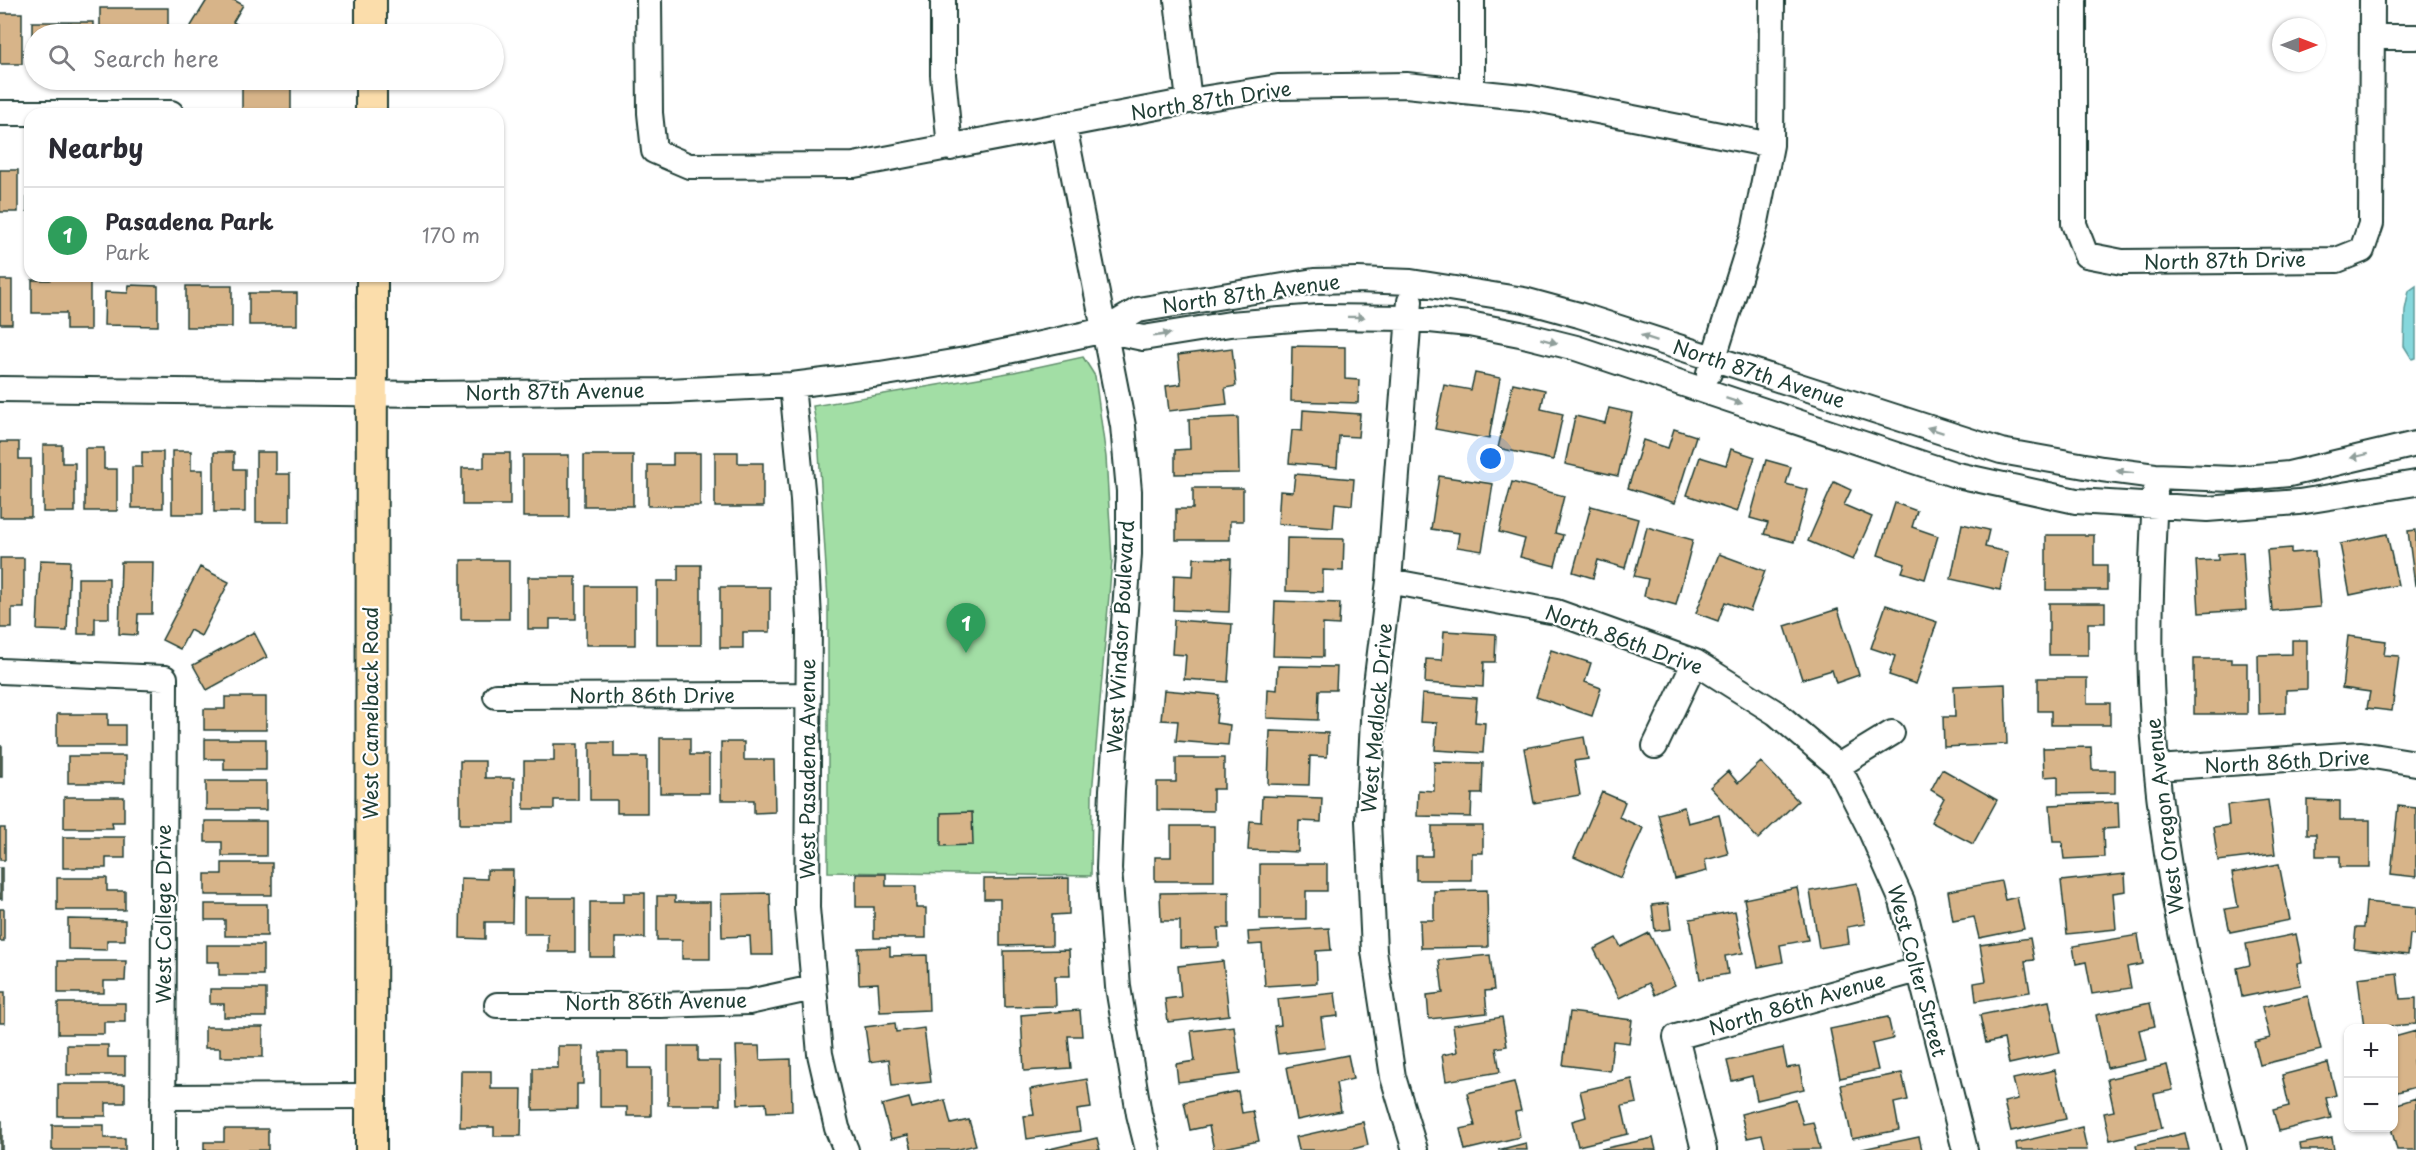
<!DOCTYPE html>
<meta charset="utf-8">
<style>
body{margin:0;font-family:"Playpen Sans",sans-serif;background:#f2f2f3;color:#2b2b33}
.controls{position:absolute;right:18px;bottom:18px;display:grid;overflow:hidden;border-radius:12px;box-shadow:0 2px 4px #0004}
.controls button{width:54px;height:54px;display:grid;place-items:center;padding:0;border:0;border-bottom:2px solid #e1e1e2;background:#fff;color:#2b2b33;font:30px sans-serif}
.compass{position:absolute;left:2272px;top:18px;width:54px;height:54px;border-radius:50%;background:#fff;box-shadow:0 2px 4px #0004;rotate:90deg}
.you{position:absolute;left:1491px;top:459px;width:21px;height:21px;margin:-15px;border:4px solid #fff;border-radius:50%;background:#1a73e8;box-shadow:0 0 0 9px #1a73e833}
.badge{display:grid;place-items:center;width:39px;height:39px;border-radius:50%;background:#2563eb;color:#fff;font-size:20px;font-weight:700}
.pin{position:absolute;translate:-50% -50px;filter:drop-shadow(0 2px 3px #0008)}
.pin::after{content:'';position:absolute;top:32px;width:21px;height:18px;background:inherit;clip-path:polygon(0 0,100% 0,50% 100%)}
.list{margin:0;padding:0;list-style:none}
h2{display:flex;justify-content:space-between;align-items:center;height:78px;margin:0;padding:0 24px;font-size:26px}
h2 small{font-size:20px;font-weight:400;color:#7c7c81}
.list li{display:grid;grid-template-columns:39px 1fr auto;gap:18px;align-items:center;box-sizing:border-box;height:96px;padding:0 24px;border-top:2px solid #e1e1e2}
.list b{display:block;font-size:22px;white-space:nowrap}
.list p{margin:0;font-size:20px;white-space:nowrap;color:#7c7c81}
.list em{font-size:20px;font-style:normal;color:#7c7c81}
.icon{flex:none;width:33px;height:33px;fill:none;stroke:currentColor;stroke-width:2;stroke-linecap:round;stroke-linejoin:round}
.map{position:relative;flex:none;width:2416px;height:1150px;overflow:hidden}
.search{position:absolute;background:#fff;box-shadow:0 2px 4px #0004;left:24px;top:24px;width:480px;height:66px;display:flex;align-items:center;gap:15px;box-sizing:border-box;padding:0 21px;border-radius:33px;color:#7c7c81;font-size:22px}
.panel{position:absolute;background:#fff;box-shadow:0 2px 4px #0004;left:24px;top:108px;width:480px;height:174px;border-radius:18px}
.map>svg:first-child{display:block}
</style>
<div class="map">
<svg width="2416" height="1150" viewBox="0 0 2416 1150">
<rect width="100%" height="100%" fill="#fff"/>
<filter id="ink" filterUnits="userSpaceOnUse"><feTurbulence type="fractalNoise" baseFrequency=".0167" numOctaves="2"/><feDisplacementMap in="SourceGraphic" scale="12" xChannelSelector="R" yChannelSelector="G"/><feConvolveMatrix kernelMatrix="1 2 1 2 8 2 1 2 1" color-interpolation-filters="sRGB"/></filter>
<g filter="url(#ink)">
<path fill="#a2dea5" stroke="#608e6c" stroke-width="1.5" d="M1083,357L1095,376L1106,457L1112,560L1092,794L1091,876L828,872V600L818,436L813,406L1014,372Z"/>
<path fill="#85d7dc" stroke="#5c9999" stroke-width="1.5" d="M2416,286V358L2412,359L2404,346L2405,310L2409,291Z"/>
<path fill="#d7b489" stroke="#1f3d34" stroke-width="1.5" d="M207,0H234L243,5L233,22L253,34H186Z
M100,8H168V34H100Z
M0,13H22V64H0Z
M32,22H93V34H34V63H32Z
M242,83H291V114H242Z
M27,166H30V211H27Z
M0,170H18V212H0Z
M50,276H90V330H66V313H32V280H50Z
M0,280H12V324H0Z
M129,285L158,286V326L104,325L105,292L128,293Z
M186,286H232V327H186Z
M249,293H297V325H249Z
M1292,346L1345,347V379L1359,380L1358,403L1291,401Z
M1232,348L1236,386L1225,388L1227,404L1169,411L1166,386L1181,384L1178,355Z
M1475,373L1500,378L1489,439L1435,429L1444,385L1471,390Z
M1513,383L1545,390L1541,409L1563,414L1553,460L1498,448Z
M1609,408L1632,413L1618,476L1565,464L1575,416L1605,423Z
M1303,410L1360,414L1358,437L1339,436L1337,467L1289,463L1292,430L1302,431Z
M1238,417L1239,473L1175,474V450L1190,449L1189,419Z
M1674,429L1696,436L1675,503L1628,488L1643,440L1668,448Z
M0,442H19V459H31V517H0Z
M43,445H62V463H75V512H43Z
M85,448H104V469H117V511H85Z
M1731,449L1755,457L1737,512L1687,495L1700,457L1726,465Z
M172,451H191V470H203V514H172Z
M142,452H163V508H132V467H142Z
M214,452H234V469H245V512H214Z
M256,452H276V474H290V522H256Z
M715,452H738V463H763V507H715Z
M484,453H510V505H462V468H484Z
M673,453H700V506H648V465H673Z
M523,455H569V517H523Z
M584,455H633V506H584Z
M1766,460L1791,467L1786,484L1808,490L1794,542L1764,534L1768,523L1750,518Z
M1295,474L1354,479L1352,505L1335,503L1333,528L1278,524L1280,491L1293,492Z
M1439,476L1493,484L1482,551L1457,547L1459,533L1431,529Z
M1512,482L1564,496L1555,533L1563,535L1555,566L1520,557L1525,539L1499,532Z
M1834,482L1851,490L1844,505L1872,517L1853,560L1808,541Z
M1193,488H1243V521H1230V540H1176V509H1193Z
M1895,503L1917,511L1912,527L1938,536L1925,579L1902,572L1905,564L1878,555Z
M1591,506L1638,519L1625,568L1598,560L1593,578L1573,572Z
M1962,524L1989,530L1985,547L2008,552L2000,590L1951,579Z
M1647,527L1693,540L1676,605L1644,596L1648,579L1634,576Z
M2416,530V584L2415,585L2408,531Z
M2387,534L2398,585L2350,595L2340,544Z
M2046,535H2094V565H2107V590H2046Z
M1287,538L1344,539L1343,571L1323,570V592L1286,591Z
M2291,548V553L2315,551L2320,607L2272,611L2267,550Z
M2243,552L2246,610L2199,613L2196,561L2218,560V554Z
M1719,554L1765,571L1750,611L1725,602L1718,621L1696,613Z
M0,558H24V608H12V628H0Z
M1194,558L1231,559L1229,612L1173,610L1174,575L1193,576Z
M40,560L70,561L67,631L37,630Z
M461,560H509V619H461Z
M121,562H153L152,614H138L137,635L119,634Z
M678,565H701V645H657V581H678Z
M200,567L229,582L201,636L190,630L180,649L162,640Z
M528,577H576V619H550V629H528Z
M78,578H109V618H95V634H78Z
M586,586H635V645H586Z
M720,587H770V632H743V648H720Z
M1275,601L1340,603L1339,625L1323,624V657L1273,656Z
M2049,603H2105V623H2088V655H2049Z
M1886,605L1937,622L1916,684L1889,675L1895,656L1871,648Z
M1838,609L1859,675L1836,683L1832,670L1802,679L1785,626Z
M1174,620L1232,624L1228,682L1184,679L1186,655L1172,654Z
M1444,631L1496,634L1495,662H1484L1483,687L1425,683L1426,659L1442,660Z
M254,632L267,657L207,690L193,665Z
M2348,636L2386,641L2384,655L2399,656L2392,711L2367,708L2370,692L2342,688Z
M2292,640H2307V689L2286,690V713L2259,714L2258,655L2292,654Z
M1551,650L1591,663L1585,682L1601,688L1592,716L1536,697Z
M2194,659H2231V663H2247V714H2194Z
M1278,666L1337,667L1336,690H1319L1318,720L1267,718L1268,689L1277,690Z
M2038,678H2087V703H2110V725H2051V711H2038Z
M2005,684L2007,744L1944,747L1943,717H1955L1954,686Z
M1164,690L1219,695L1216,723L1230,725L1228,745L1176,741L1178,721L1161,720Z
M1422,694L1477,698L1475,722L1485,723L1483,753L1435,750L1437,723L1420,722Z
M225,697H266V730H204V709H225Z
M57,714H108V725H125V746H57Z
M1270,731L1328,733L1327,757L1310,756L1309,785L1268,784Z
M1584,737L1588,759L1574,761L1580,795L1534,803L1524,748Z
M660,738H690V755H709V793H660Z
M205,739H266V770H224V759H205Z
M590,742H614V757H647V813H617V800H590Z
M721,742H744V760H774L775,812L754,813V800H721Z
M554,744H578V800H554V809H524V761H554Z
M0,746H2V777H0Z
M2091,747L2092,770H2115V793L2058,794V776L2044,777L2043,748Z
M68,756H125V783H68Z
M1176,758H1224V789H1213V811L1157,810V782H1176Z
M460,761H485V778H514V824H460Z
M1434,762L1483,763L1482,794H1472L1471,817L1417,816L1418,790L1434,791Z
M1761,762L1798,801L1758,839L1710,787L1728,771L1738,783Z
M1942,769L1997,800L1973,844L1931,822L1944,798L1931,790Z
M206,781H266V810H206Z
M1602,792L1625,802L1619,817L1643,828L1621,878L1574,857Z
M1262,796L1322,798L1321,822L1299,821L1298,852L1248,850L1250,821L1261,822Z
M64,797H124V822H112L113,828H64Z
M2268,800L2275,854L2218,861L2213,827L2229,825L2227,805Z
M2307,800L2340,801V820H2370V867H2340V856H2316V834H2307Z
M2118,802L2119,828L2103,829L2104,857L2064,859L2062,842H2053L2050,805Z
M2398,806L2416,808V877L2391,874Z
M1684,807L1688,823L1719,815L1728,854L1705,860L1707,871L1675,879L1658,814Z
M972,812L973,845L941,846V813Z
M205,821H266V856H222V842H205Z
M1171,826H1214V881H1155V857H1171Z
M1432,826H1483V853H1472V880H1416V856H1432Z
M0,828H5V860H0Z
M63,837H125V858H106V868H63Z
M222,863H272V895H205V874H222Z
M1260,864H1327V891H1306V919H1260Z
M2279,864L2290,920L2230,932L2225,909L2238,907L2232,873Z
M0,868H2V899H0Z
M487,870H513L512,922H485V939L460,938L461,878L487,879Z
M856,874H886V886H916V908H926V938H874V907H856Z
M2125,874L2126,891L2113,893L2116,929L2067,934L2061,881Z
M57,878H107V891H125V910H57Z
M1069,878V914L1052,915V945L1000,946V899H984V879Z
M2001,881L2005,900L2017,897L2024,929L1979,938L1974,917L1953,921L1948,891Z
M1857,883L1865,924L1847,927L1849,943L1819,948L1810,891Z
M1797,888L1808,940L1780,945L1783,962L1758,967L1744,899Z
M1487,890L1488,947L1421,948L1420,920H1434V891Z
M1229,892V928H1218L1219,947L1180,948V921H1161L1160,893Z
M624,893H645V938H615V957H590V902H624Z
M770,893L772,955H751L750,936L722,937L721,894Z
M657,896H675V902H710V959H682V940H657Z
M524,898H575V952H548V934H524Z
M2366,902L2416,907V935L2410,934L2408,955L2354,949L2356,927H2364Z
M1668,903L1671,929L1655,931L1652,905Z
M205,904H267V936H225V920H205Z
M0,909H4V941H0Z
M1735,911L1743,953L1725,956L1728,974L1700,979L1690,919Z
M68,919L125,920V940H107V950L68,949Z
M1329,928L1331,950L1316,951L1317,983L1265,986L1262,944L1249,945L1248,932Z
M1649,933L1675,985L1655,995L1649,983L1619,998L1594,949L1616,938L1621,947Z
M2296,934L2302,963L2297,964L2301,985L2242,997L2237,968L2250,965L2246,944Z
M2138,935L2143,964L2127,967L2131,988L2092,994L2086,962L2076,964L2073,946Z
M2030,938L2034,960L2025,961L2030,992L1976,1001L1974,983L1986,981L1980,945Z
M207,945H263V975H219V962H207Z
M890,947V956L927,955L929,1010L880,1012L878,983L859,984L858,948Z
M1069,950L1070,976H1055L1056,1006L1005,1007L1004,951Z
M1490,955L1494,990L1485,991L1487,1013L1429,1019L1427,995L1443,993L1439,960Z
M58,961H126L125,981H104V993H58Z
M1223,961L1229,1015L1168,1022L1165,999L1181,997L1178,966Z
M2397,973L2400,999L2416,998V1024L2364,1028L2358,978Z
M210,989H266V1017H224V1004H210Z
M0,992H5V1023H0Z
M1335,993L1338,1016L1321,1018L1325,1048L1278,1054L1274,1026L1281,1025L1278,999Z
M2308,996L2321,1050L2260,1065L2254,1042L2270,1038L2262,1007Z
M2049,1001L2060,1053L2009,1064L2004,1039L1986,1043L1980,1015Z
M58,1003H125V1022H104V1034H58Z
M2150,1003L2155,1026L2139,1030L2146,1060L2107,1068L2096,1015Z
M1080,1010L1082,1036H1068L1071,1068L1024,1071L1021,1015Z
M1570,1012L1632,1020L1629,1043L1613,1041L1610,1071L1563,1065Z
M1502,1017L1507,1046L1496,1048L1500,1072L1446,1081L1442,1055L1457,1052L1453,1025Z
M1888,1017L1893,1039L1872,1044L1878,1070L1840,1078L1830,1029Z
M895,1023L896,1032L924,1028L931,1082L892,1086L889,1059L870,1062L865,1027Z
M1234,1026L1240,1074L1178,1082L1176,1064L1195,1061L1191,1031Z
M205,1027H263V1057H220V1048H205Z
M2416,1031V1059L2413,1060L2416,1087L2394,1093V1037Z
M67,1045H108V1057H125V1075H67Z
M558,1046H583V1084H577V1109L533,1110V1068H558Z
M668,1046H698V1061H720V1105H668Z
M736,1046H759L760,1060L791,1059L792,1111L767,1112L766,1103L738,1104Z
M1783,1048L1787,1068L1799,1066L1804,1089L1757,1100L1752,1076L1732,1081L1727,1061Z
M600,1052H628V1068H651V1116H627V1107H600Z
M1348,1055L1353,1079L1336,1083L1341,1111L1297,1120L1287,1067Z
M2328,1063L2336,1095L2326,1098L2331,1118L2279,1131L2273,1110L2289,1106L2282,1075Z
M2167,1065L2173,1090L2154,1094L2162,1128L2110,1140L2104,1113L2114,1111L2107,1079Z
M2055,1070L2066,1119L2011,1131L2004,1102L2018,1099L2013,1079Z
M461,1071H491V1089H522L521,1136H494V1127H460Z
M1902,1073L1908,1100L1894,1103L1899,1130L1852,1139L1841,1085Z
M1087,1079L1091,1108L1077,1110L1080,1131L1027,1139L1024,1116L1034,1115L1030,1089Z
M1632,1079L1637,1103L1622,1106L1628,1134L1578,1146L1572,1121L1586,1117L1580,1091Z
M1514,1082L1521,1111L1515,1112L1520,1137L1465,1150L1460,1129L1475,1126L1467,1093Z
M58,1084H125V1103H106V1116H58Z
M1238,1091L1242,1113L1253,1111L1259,1141L1214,1150L1209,1126L1190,1130L1184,1102Z
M909,1098L912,1108L945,1100L951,1124L969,1120L976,1145L955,1150H912L908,1135L891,1139L882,1105Z
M2416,1098V1150H2397L2391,1128H2394V1105Z
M1796,1100L1803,1124L1813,1122L1820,1149L1766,1150L1762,1135L1747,1138L1741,1114Z
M0,1121H2V1150H0Z
M1363,1122L1368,1145L1350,1150H1299L1296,1137Z
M52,1125H104V1138H125V1150H52Z
M2082,1127L2087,1150H2017L2016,1143Z
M224,1129H268V1150H204V1142H224Z
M2185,1133L2189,1150H2137L2136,1145Z
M1919,1137L1922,1150H1862V1149Z
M1097,1138L1100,1150H1045Z
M1653,1138L1656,1150H1597Z
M2332,1138L2334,1150H2301L2300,1144Z
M1526,1143L1527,1150H1498Z"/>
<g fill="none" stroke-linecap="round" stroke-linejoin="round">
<g stroke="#1f3d34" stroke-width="28">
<path id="minor" d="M649,0L650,113L654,151L689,166L854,165L1189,101L1278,87L1406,85L1531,98L1771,145
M943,0V75L950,148
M1177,0L1189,101
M2074,0V224L2086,255L2122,262L2337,260L2362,250L2371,224L2372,0
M2372,37H2416
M1472,91V0
M0,113H171
M1064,126L1123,426L1129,491V554L1112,790L1109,869L1118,987L1139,1114L1148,1150
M1410,301L1389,581L1374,700L1368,821L1374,951L1393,1077L1415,1150
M1105,330L1143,338L1230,324L1319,317L1410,318L1469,324L1520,334L1576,348L1953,474L2076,501L2207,509L2299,502L2416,483
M1709,373L1755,227L1771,145L1772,0
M792,385L803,500L809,620L807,908L820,1054L837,1128L846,1150
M0,389L427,394L668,391L792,385L880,374L971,359L1105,330L1138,310L1314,281L1357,280L1411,282L1524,300L1579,315L2001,451L2102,469L2155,476L2233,479L2289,474L2416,444
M2155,493C2152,563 2148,633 2152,703C2158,855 2194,1003 2234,1150
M1389,581L1556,612L1695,662L1776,713L1838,766L1869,827L1902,901L1965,1150
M0,671L165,678L163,1150
M496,696L807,695
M1655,746L1695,662
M1838,766L1892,733
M2157,768L2361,754L2416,763
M497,1005H661L749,1002L813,988
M163,1097L371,1096
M1704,1150L1676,1037L1918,970"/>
</g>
<g stroke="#1f3d34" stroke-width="34">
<path id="major" d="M371,0V34
M371,80V114
M371,1150L372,276"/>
</g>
<use href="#minor" stroke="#fff" stroke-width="24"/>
<use href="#major" stroke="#fbddab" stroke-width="30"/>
</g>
<defs><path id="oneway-solid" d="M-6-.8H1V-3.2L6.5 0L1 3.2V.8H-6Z" transform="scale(1.5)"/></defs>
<g fill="#8f9e9a">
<use href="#oneway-solid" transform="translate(1356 317) rotate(1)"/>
<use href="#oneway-solid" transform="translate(1162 335) rotate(-9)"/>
<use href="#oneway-solid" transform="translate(1649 338) rotate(-162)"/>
<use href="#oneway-solid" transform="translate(1549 341) rotate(15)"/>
<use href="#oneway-solid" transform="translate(1734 401) rotate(18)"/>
<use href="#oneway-solid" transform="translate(1935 430) rotate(-162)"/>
<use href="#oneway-solid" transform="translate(2359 456) rotate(166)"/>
<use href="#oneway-solid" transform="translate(2125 472) rotate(-173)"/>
</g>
</g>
<g text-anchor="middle" stroke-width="4.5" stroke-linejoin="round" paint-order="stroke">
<g font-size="20" fill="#1f3d34" stroke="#fff">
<text transform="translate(1211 101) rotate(-9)" y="7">North 87th Drive</text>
<text transform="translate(2225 261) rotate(-1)" y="7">North 87th Drive</text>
<text transform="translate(1251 294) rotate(-8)" y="7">North 87th Avenue</text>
<text transform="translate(1759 374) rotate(18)" y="7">North 87th Avenue</text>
<text transform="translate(555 392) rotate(-1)" y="7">North 87th Avenue</text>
<text transform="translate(1121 637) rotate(-87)" y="7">West Windsor Boulevard</text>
<text transform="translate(1624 640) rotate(20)" y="7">North 86th Drive</text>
<text x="652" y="703">North 86th Drive</text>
<text transform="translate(371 713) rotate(-90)" y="7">West Camelback Road</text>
<text transform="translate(1377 718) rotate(-85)" y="7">West Medlock Drive</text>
<text transform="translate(2287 762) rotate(-3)" y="7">North 86th Drive</text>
<text transform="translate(808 769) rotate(-90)" y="7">West Pasadena Avenue</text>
<text transform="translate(2165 816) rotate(-97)" y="7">West Oregon Avenue</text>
<text transform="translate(164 914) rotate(-90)" y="7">West College Drive</text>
<text transform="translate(1917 971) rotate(75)" y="7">West Colter Street</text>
<text transform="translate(656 1002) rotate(-1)" y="7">North 86th Avenue</text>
<text transform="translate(1797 1004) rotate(-16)" y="7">North 86th Avenue</text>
</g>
</g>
</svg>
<div class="controls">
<button>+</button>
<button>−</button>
</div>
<svg class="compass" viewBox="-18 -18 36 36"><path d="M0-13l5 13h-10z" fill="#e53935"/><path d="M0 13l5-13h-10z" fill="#7c7c81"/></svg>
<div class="you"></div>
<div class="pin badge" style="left:966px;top:653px;background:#2e9e5b">1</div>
<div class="search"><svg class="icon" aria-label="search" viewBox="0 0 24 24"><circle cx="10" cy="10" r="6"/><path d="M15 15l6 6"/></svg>Search here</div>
<section class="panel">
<h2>Nearby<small></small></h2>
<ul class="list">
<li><span class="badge" style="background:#2e9e5b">1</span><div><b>Pasadena Park</b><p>Park</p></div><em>170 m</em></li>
</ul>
</section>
</div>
